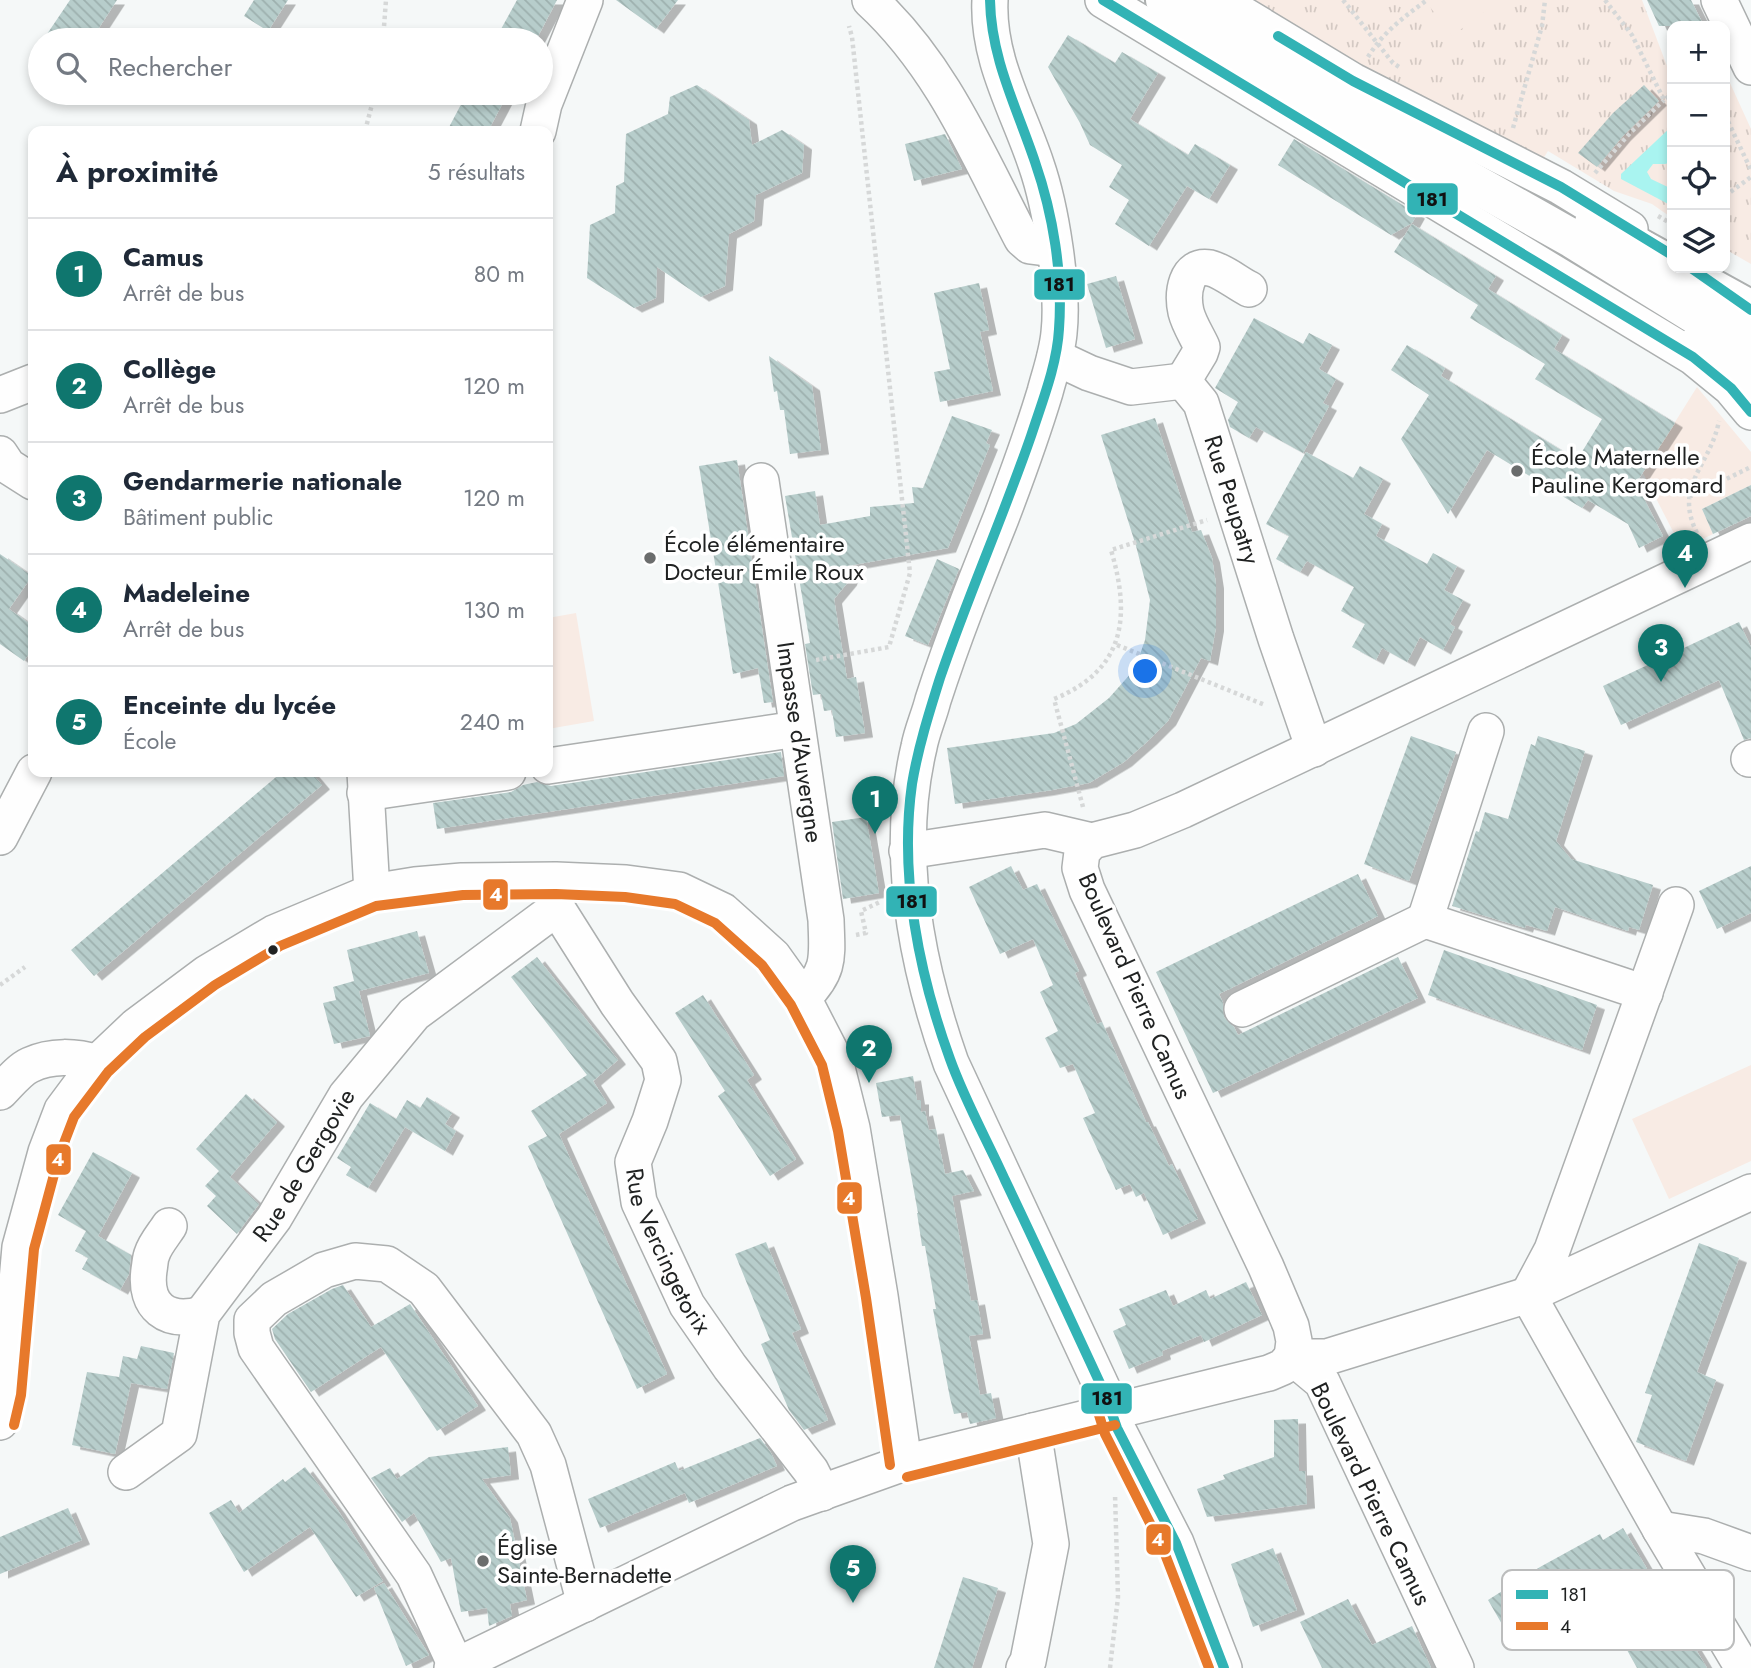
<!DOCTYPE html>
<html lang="fr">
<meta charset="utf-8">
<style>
body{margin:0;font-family:Jost,sans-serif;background:#f2f2f3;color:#1f2937}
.controls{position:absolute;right:21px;top:21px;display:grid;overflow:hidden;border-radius:14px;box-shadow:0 4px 10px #0003}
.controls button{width:63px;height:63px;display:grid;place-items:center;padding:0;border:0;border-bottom:2px solid #e0e1e3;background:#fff;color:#1f2937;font:35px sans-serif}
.you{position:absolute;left:1146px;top:672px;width:24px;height:24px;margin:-18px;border:5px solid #fff;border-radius:50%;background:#1a73e8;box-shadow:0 0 0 10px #1a73e833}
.badge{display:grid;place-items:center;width:46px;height:46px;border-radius:50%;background:#0f766e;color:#fff;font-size:23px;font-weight:700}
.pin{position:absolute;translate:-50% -58px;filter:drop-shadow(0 2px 4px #0008)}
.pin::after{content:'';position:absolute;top:37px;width:24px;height:21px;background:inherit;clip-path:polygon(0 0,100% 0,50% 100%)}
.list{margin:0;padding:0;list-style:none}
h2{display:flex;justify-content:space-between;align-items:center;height:91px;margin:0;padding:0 28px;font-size:30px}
h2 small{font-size:23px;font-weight:400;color:#747a83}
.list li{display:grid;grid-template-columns:46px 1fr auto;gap:21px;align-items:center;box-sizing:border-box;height:112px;padding:0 28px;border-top:2px solid #e0e1e3}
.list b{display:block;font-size:26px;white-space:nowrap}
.list p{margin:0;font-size:23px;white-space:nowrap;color:#747a83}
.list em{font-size:23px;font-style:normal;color:#747a83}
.icon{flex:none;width:38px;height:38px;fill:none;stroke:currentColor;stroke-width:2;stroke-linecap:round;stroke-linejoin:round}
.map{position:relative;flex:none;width:1751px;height:1668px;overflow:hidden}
.search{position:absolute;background:#fff;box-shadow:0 4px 10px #0003;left:28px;top:28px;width:525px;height:77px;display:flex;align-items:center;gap:18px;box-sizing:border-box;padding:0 24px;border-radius:38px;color:#747a83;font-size:26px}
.panel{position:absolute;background:#fff;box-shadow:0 4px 10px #0003;left:28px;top:126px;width:525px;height:651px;border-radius:14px}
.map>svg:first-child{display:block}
</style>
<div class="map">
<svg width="1751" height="1668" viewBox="0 0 1751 1668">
<defs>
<pattern id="grass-tufts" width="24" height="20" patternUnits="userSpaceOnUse" patternTransform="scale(1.75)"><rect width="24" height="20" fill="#f8ebe4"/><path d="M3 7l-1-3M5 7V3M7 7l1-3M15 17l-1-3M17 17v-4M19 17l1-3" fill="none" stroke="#d4c9c3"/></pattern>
<pattern id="building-back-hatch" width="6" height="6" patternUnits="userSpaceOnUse" patternTransform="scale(1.75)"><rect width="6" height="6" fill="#b7cdcb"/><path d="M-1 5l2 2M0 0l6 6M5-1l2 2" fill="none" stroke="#9db0ae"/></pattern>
<filter id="shadow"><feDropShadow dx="8" dy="4.5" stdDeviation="0" flood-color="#0004"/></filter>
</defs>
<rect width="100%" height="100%" fill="#f5f8f8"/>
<path fill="url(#grass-tufts)" d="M1233,0H1642L1667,66L1672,65V218L1652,204L1614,191L1548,151L1538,167Z
M1725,72L1751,129V264L1725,249Z"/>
<path fill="#f8ebe4" d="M1439,0H1481L1488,9L1452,36L1430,7Z
M1697,387L1751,452V485L1702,509L1713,534L1682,549L1643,473Z
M576,613L594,721L548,729V618Z
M1751,1065V1161L1669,1199L1632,1119Z"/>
<path fill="#a9f4f0" d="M1672,126V162L1665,164H1653L1647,172L1651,179L1672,189V206L1621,179V174Z"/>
<path fill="url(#building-back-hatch)" filter="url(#shadow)" d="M70,0H117L91,40H43Z
M254,0H288L268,31L244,16Z
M517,0H557L536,40H495Z
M616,0H678L656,29Z
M1647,0H1691L1704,26H1659Z
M1068,35L1115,63L1122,52L1158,73L1130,119L1188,155L1195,144L1230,165L1209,199L1187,186L1149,246L1115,224L1129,200L1109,187L1122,165L1090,145L1080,123L1048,67Z
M697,85L749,120L752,145L782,130L804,145L802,173L756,195L754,221L729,234L725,286L701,297L657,267L656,298L634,308L587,278L590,225L615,213L616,186L624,182L626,134L668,114L670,97Z
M1644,85L1659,101L1623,136L1597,167L1578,153L1613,113Z
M467,93H508L488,131H447Z
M945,134L962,169L914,181L905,144Z
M1294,139L1417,214L1412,223L1391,235L1278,165Z
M1412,224L1496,276L1488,289L1562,335L1554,349L1675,423L1636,483L1663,536L1639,548L1628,524L1588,500L1582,508L1487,450L1448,514L1401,439L1429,395L1391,370L1407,345L1445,368L1441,376L1577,460L1602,419L1535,379L1545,364L1470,318L1478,305L1394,252Z
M1116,276L1135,339L1106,348L1087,284Z
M979,283L989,330L980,332L993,391L940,402L934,372L950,369L934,293Z
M1254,318L1303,344L1309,333L1332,345L1319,369L1336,379L1323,403L1329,406L1303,453L1256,427L1249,438L1230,427L1228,420L1238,402L1215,388Z
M769,356L812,386L821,450L790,454L784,410H780L777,391L774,392Z
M952,416L992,430L986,443L990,445L948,548L853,565L849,581L834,599L847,679L856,677L865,733L836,737L832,710L824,711L821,694L813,695L805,644L810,643L785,496L815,491L820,525L870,516V507L914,503L912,487L923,488Z
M1155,418L1192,532L1201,530L1212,558L1216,584V627L1210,661L1201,658L1168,721L1149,740L1124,762L1089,783L1046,791L955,804L947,748L1054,733L1076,724L1109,698L1133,671L1138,660L1145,640L1150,600L1136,546L1101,435Z
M1306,452L1353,478L1360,466L1383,479L1364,514L1382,524L1376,536L1427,564L1433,553L1457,566L1444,590L1463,600L1450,624L1455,627L1443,650L1420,637L1407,662L1382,648L1376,660L1352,647L1365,624L1341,611L1354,587L1307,561L1300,572L1276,559L1289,536L1266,524Z
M737,460L773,702L764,703L758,668L733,674L699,466Z
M1751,485V516L1713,534L1702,509Z
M0,554L32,576L9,609L33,626V648L24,661L0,644Z
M937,559L959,569L928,645L905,636Z
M1739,622L1751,647V738L1744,740L1719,680L1621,725L1603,686Z
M1411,736L1456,752L1409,881L1364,864Z
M1538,736L1585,751L1556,841L1571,859L1653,885L1639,930L1629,927L1628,931L1555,907L1547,931L1526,925L1525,928L1452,906L1476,831L1479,832L1485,812L1508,819L1531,744L1535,746Z
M781,752L784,776L437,829L433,803L511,792L523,785L537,782L551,786Z
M282,772H311L322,785L94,976L71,950Z
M866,817L879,893L843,899L832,822Z
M1011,866L1023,890L1037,884L1079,971L1075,973L1097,1024L1102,1022L1146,1122H1148L1169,1166L1172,1164L1198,1219L1163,1235L1144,1193L1136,1197L1130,1184L1116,1190L1083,1118L1095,1113L1073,1064L1060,1068L1045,1038L1058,1031L1040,992L1053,985L1033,939L1000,954L969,887Z
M1751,866V913L1717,929L1699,891Z
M1358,874L1378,916L1219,994L1223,1003L1224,1017L1234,1027L1238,1035L1398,957L1418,998L1213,1093L1156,972Z
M417,931L429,973L359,991L370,1036L334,1044L323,1003L336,1000L333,987L354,981L347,950Z
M1444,950L1597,1005L1582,1050L1428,995Z
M537,957L618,1060L593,1081L607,1103L559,1134L667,1374L637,1389L528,1146L547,1136L531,1111L587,1075L511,977Z
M703,995L754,1075L747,1080L796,1159L770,1176L718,1096L725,1091L675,1013Z
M913,1076L917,1100H921V1112L925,1111L929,1130L936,1129L945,1174L963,1170L974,1191L952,1196L971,1301L977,1300L983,1334L969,1336L980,1395L991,1393L996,1418L970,1424L967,1412L954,1414L950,1398L933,1309H936L925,1246H922L917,1213H918L900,1115L882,1117L876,1083Z
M246,1094L277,1122L230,1177L259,1204L237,1234L207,1206L216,1196L205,1186L219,1171L196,1149Z
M427,1097L452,1113L445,1124L456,1131L445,1151L405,1127L368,1188L346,1175L351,1167L337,1158L370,1103L396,1119L407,1100L420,1108Z
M93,1152L132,1173L98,1236L131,1255L129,1274L120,1290L82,1269L88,1258L75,1251L86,1231L58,1215Z
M766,1242L801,1329L792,1333L828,1420L804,1430L789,1410L761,1344L770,1340L735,1254Z
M1699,1243L1739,1258L1697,1372L1716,1380L1686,1461L1636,1442L1652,1395L1645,1393Z
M1246,1282L1262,1315L1204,1342L1201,1335L1162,1351L1163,1355L1129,1369L1113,1331L1126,1325L1119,1309L1166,1290L1173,1306L1206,1290L1210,1299Z
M343,1285L371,1327L410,1304L478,1406L437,1431L381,1347L311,1392L275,1339L272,1329L288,1314L332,1289Z
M141,1346L174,1353L167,1389L131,1383L115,1454L72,1445L87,1372L119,1377L123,1356L137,1359Z
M1298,1419L1299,1471H1305L1307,1504L1207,1517L1197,1489L1225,1479L1223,1475L1274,1457V1420Z
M760,1438L771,1453L777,1466L689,1503L685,1493L600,1528L588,1499L675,1462L679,1471Z
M508,1447L511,1475L482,1479L510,1518L527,1600L510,1604L512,1616L489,1626L487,1608L461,1612L451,1558L441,1562L414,1513L402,1522L371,1478L390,1468L397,1479L429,1457Z
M305,1467L337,1509L383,1581L356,1597L310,1527L244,1572L209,1513L231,1500L239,1513L283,1479L285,1482Z
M68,1508L82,1540L0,1574V1537Z
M1623,1528L1650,1574L1599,1605L1589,1590L1535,1622L1539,1630L1514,1645L1488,1600L1540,1567L1600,1534L1603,1540Z
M1273,1548L1297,1610L1253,1627L1231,1564Z
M963,1577L998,1588L972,1668H934Z
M384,1583L429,1655L406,1666L374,1588Z
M1348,1599L1372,1645L1412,1626L1431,1668H1322L1300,1622Z
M1678,1620L1707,1668H1637L1627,1650Z"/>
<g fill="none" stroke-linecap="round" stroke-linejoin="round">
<g stroke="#acafaf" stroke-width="38">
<g id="minor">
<path d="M870,0C942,66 978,155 1022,239L1030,246L1054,249"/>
<path d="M990,0C987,59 1018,110 1036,164C1051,207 1064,288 1059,333C1057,354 1050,373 1045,392C1032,435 1017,476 1001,518C977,578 953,638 933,700C929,716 922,731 919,747C894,852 916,964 951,1063L1105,1394L1117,1428L1176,1543L1224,1668"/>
<path d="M1103,0L1693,357L1731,388L1751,412"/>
<path d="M1219,0L1353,81L1561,187L1630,229"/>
<path d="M1719,0L1751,67"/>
<path d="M538,131L544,104L585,0"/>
<path d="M1055,357L1089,373L1131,387L1183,381"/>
<path id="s1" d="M1183,381L1201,403L1276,639L1314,749"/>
<path d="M1183,381L1200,353L1202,347C1197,336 1189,324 1186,312C1182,294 1185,263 1210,268C1223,271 1237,283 1249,289"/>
<path d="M0,395L33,382"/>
<path d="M0,454L8,466L33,482"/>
<path id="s2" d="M761,481L826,920C827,957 831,970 803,998"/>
<path d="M1749,759L1751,758"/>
<path d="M548,766L797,729"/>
<path d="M365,772L372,892"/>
<path d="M365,793L508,772"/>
<path d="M0,837L34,772"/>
<path d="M907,851L1045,830L1092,841"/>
<path id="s3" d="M556,887L557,908L617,1003L659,1061L663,1080L650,1121L633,1162L639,1202L687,1305L730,1367L811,1471L822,1493"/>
<path d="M1676,905L1552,1250L1528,1295L1751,1192"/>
<path d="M1425,920L1486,731"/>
<path d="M1242,1009L1425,920L1645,993"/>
<path d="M0,1092C9,1083 19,1070 30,1065C51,1055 76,1056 97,1063"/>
<path d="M169,1226C164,1234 155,1244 152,1254C150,1258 150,1265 149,1270C144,1307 167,1324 202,1314"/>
<path d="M0,1422L7,1394L20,1247L46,1152L62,1110L97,1063L136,1026L207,973L274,933L372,892L415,885L462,881L556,880L626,883L679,890L723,911L773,956L803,998L835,1060L852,1128L880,1296L904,1463"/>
<path id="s4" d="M126,1472L179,1434L202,1314L274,1218L346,1096L414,1014L557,908"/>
<path d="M1660,1529L1704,1536L1751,1553"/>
<path d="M456,1666L414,1575L256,1348L252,1333V1320L274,1299L324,1270L355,1261L387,1264L424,1289L534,1434L548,1465L585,1604"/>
<path d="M452,1668L792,1503L904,1463L1269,1373L1283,1367L1292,1357H1327L1528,1295L1660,1529L1743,1668"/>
<path d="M1024,1668L1028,1661L1051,1544L1033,1431"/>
<path d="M1456,1668L1322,1382L1292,1357L1294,1341L1291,1326L1266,1267L1087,890L1080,868L1082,852L1092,841L1135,830L1183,810L1751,541"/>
</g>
</g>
<g stroke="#acafaf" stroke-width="42">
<path id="major" d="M1165,0L1399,141L1573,239L1751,349
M1594,223L1672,266
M1675,268L1751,310
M1699,343L1732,366L1751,384"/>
</g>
<path stroke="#d6d8d8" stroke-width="4.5" stroke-dasharray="3.5 3.5" stroke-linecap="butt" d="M1343,0L1393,63L1399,67
M1605,0L1632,35L1664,100L1672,94
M383,40L386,0
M1368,57C1383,32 1404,17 1427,0
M1725,115L1751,170
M1513,128L1542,26L1545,0
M365,131L375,93
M1595,173L1630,133L1664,100
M1725,196L1751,177
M1658,216L1672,224
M1689,497L1751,467
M1697,533C1673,485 1710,467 1719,421
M1117,645L1265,705
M816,660L889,647L910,573L852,37L849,26
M1083,807L1054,699C1125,670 1131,617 1111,550L1207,520
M856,935L866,933L861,911L880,902
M0,985L25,967
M1110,1668L1118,1597L1115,1494"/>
<use href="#minor" stroke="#fefefe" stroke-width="35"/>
<use href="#major" stroke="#fefefe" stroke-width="38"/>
<g stroke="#fff" stroke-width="16">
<path id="bus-1" d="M990,0C991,59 1017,108 1035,162C1053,214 1063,274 1059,329C1057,365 1042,402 1031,436C1003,517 968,596 940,678C929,713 918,748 912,784C899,876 919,974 950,1059C965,1101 987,1140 1005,1180C1039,1251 1072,1323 1105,1394L1117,1428L1176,1543L1224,1668
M1103,0L1693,357L1731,388L1751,412
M1278,36L1353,81L1561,187L1672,255
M1691,268L1751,310"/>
</g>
<g stroke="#fff" stroke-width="16">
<path id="bus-2" d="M1099,1415L1105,1434L1163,1549L1209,1668
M14,1425L21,1395L34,1249L59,1156L74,1117L108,1072L145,1037L215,985L280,946L376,906L463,895L556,894L625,897L675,904L715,923L762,965L791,1005L822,1065L838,1131L866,1298L890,1465
M907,1477L1115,1425"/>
</g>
<use href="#bus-1" stroke="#32b3b5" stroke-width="10"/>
<use href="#bus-2" stroke="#e7792b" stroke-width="10"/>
</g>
<g fill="#6b6d6d" stroke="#fff" stroke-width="2.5">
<circle cx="1517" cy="471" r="7"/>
<circle cx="650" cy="558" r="7"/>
<circle cx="483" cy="1561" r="7"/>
</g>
<circle fill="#202222" stroke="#fff" stroke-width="2.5" cx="273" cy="950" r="6"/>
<g text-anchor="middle" stroke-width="7" stroke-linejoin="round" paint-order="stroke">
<g font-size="24" fill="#202222" stroke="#fff" text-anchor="start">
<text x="1531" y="465">École Maternelle<tspan x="1531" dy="28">Pauline Kergomard</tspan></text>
<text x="664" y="552">École élémentaire<tspan x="664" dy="28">Docteur Émile Roux</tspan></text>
<text x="497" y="1555">Église<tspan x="497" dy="28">Sainte-Bernadette</tspan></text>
</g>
<g font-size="24" fill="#202222" stroke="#fff">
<text dy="8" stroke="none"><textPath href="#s1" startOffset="130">Rue Peupatry</textPath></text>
<text dy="8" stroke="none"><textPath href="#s2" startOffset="264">Impasse d'Auvergne</textPath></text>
<text transform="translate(1135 986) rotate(66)" y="8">Boulevard Pierre Camus</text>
<text dy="8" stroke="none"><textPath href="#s4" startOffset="368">Rue de Gergovie</textPath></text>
<text dy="8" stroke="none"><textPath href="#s3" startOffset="408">Rue Vercingetorix</textPath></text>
<text transform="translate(1371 1494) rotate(64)" y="8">Boulevard Pierre Camus</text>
</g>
</g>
<rect x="1502" y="1570" width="232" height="80" rx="10" fill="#fff" stroke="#bcbdbd" stroke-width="2"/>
<rect x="1516" y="1590" width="32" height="9" fill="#32b3b5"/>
<rect x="1516" y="1622" width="32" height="8" fill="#e7792b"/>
<g font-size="19" fill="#202222">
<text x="1560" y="1601">181</text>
<text x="1560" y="1633">4</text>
</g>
<g stroke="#fff" stroke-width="2.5">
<rect x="1406" y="182" width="53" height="34" rx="7" fill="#32b3b5"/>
<rect x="1033" y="268" width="53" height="33" rx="7" fill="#32b3b5"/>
<rect x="482" y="878" width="27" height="33" rx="7" fill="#e7792b"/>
<rect x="885" y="885" width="53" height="33" rx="7" fill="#32b3b5"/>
<rect x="45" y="1143" width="27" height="33" rx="7" fill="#e7792b"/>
<rect x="836" y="1181" width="27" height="34" rx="7" fill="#e7792b"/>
<rect x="1080" y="1382" width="53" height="33" rx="7" fill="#32b3b5"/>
<rect x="1145" y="1523" width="27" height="33" rx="7" fill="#e7792b"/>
</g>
<g font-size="19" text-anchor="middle" font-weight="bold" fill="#fff">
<text x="496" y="901">4</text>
<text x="58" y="1166">4</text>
<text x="849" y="1205">4</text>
<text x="1158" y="1546">4</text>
</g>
<g font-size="19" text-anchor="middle" font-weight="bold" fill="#111">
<text x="1432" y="206">181</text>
<text x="1059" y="291">181</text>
<text x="912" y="908">181</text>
<text x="1107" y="1405">181</text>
</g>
</svg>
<div class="controls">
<button>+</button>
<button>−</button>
<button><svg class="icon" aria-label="locate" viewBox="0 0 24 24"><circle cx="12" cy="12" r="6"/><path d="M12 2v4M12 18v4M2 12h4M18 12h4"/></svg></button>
<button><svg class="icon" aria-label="layers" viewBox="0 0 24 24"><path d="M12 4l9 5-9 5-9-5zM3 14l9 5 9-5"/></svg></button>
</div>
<div class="you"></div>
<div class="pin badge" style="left:875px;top:834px">1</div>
<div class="pin badge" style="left:869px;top:1083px">2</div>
<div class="pin badge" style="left:1661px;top:682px">3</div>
<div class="pin badge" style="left:1685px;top:588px">4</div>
<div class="pin badge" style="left:853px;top:1603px">5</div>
<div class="search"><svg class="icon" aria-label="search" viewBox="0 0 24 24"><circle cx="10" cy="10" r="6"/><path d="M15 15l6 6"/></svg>Rechercher</div>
<section class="panel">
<h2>À proximité<small>5 résultats</small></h2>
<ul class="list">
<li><span class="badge">1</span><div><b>Camus</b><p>Arrêt de bus</p></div><em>80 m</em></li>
<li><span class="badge">2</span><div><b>Collège</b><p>Arrêt de bus</p></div><em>120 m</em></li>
<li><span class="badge">3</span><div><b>Gendarmerie nationale</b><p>Bâtiment public</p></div><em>120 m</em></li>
<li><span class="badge">4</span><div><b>Madeleine</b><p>Arrêt de bus</p></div><em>130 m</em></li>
<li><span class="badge">5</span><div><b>Enceinte du lycée</b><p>École</p></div><em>240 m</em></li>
</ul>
</section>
</div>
